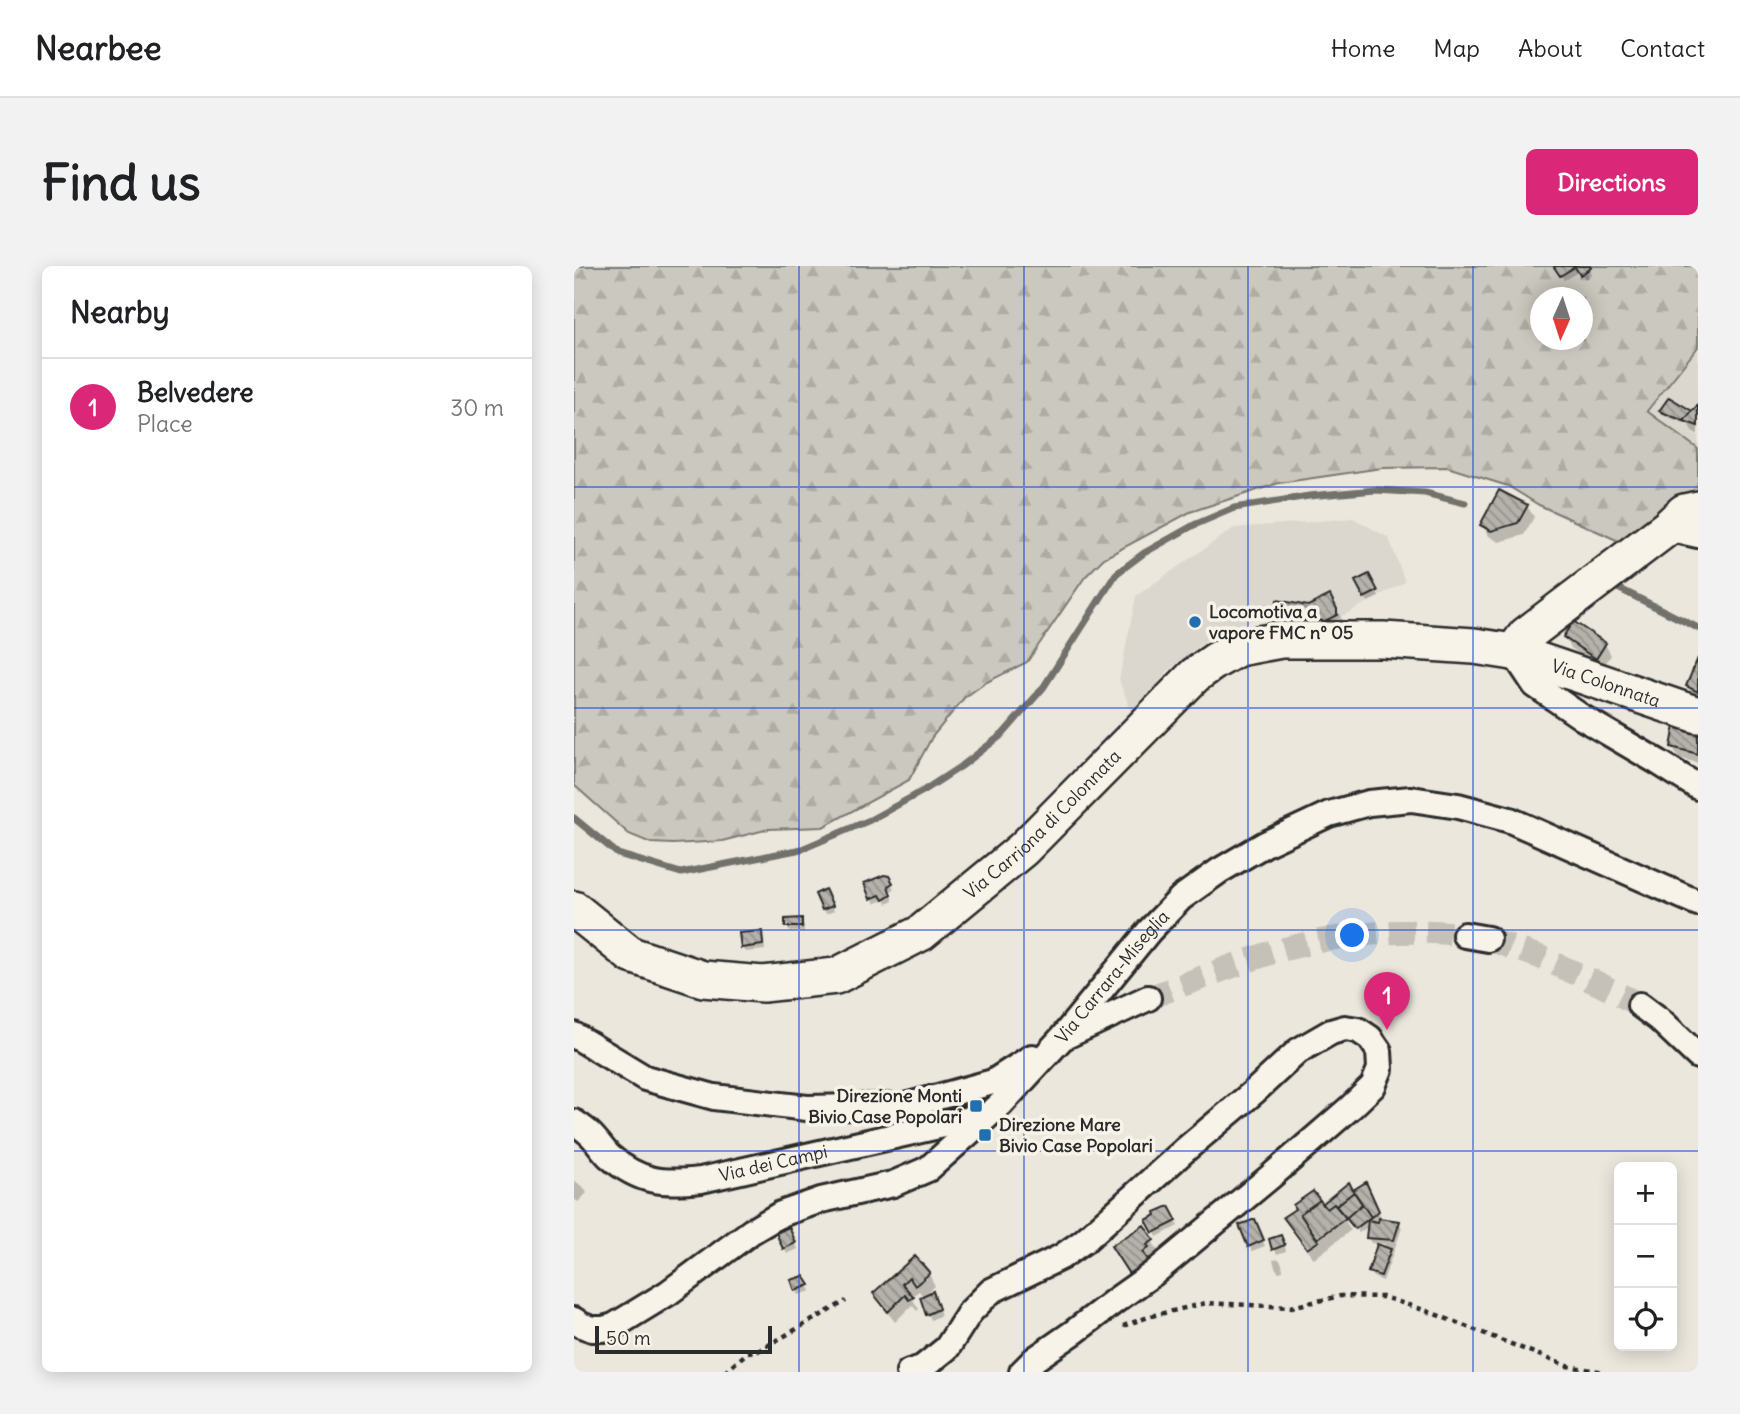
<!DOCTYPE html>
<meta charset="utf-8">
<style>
body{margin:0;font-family:Delius,sans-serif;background:#f2f2f2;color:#202124}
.controls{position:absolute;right:21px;bottom:21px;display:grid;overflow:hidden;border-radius:10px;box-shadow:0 4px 18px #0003}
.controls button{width:63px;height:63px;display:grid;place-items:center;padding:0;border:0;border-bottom:2px solid #e0e0e0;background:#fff;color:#202124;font:35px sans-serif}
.compass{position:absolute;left:956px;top:21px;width:63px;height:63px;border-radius:50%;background:#fff;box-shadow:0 4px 18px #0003;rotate:183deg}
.scale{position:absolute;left:21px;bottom:18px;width:177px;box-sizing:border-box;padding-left:7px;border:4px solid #2b2b2b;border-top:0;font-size:19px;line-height:24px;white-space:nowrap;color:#2b2b2b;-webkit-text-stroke:5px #f7f3e8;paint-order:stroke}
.you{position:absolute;left:779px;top:670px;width:24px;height:24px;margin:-18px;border:5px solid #fff;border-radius:50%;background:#1a73e8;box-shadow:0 0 0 10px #1a73e833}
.badge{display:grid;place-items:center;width:46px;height:46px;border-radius:50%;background:#db2777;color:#fff;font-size:23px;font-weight:700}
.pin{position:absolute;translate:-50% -58px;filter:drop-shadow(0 2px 4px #0008)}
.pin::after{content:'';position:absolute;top:37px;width:24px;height:21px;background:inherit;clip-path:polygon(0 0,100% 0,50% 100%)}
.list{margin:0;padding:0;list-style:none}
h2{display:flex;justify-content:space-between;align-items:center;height:91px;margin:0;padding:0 28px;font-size:30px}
h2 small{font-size:23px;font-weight:400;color:#757577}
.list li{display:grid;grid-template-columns:46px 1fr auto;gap:21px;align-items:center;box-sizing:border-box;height:98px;padding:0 28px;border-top:2px solid #e0e0e0}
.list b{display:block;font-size:26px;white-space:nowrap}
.list p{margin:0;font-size:23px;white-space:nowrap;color:#757577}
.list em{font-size:23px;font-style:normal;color:#757577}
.icon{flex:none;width:38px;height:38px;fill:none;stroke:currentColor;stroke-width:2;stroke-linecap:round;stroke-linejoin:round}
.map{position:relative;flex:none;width:1124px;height:1106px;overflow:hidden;border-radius:10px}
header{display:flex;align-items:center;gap:42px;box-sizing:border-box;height:98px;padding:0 35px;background:#fff;border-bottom:2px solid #e0e0e0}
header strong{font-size:33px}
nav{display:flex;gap:38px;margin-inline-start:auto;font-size:24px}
.intro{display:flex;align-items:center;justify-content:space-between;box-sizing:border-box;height:168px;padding:0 42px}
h1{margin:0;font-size:49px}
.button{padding:18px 32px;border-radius:10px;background:#db2777;color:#fff;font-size:24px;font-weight:700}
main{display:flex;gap:42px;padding:0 42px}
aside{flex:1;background:#fff;border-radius:10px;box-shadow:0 4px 18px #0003}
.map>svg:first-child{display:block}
</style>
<header>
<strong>Nearbee</strong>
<nav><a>Home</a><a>Map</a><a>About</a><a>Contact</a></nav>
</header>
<div class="intro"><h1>Find us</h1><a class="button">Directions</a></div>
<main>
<aside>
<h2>Nearby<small></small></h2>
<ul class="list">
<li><span class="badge">1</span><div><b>Belvedere</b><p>Place</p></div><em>30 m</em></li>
</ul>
</aside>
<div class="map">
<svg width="1124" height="1106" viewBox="0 0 1124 1106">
<defs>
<pattern id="forest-firs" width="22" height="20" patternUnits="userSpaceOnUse" patternTransform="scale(1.75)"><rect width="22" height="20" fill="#cbc8bf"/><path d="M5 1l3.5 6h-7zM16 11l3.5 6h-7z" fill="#aeaca4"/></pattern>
<pattern id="building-back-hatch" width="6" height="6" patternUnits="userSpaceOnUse" patternTransform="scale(1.75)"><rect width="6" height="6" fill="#b5b2ab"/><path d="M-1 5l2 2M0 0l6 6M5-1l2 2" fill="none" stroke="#93918b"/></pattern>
</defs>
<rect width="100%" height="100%" fill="#ebe7dd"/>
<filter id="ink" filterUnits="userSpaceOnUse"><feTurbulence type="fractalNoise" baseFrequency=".0143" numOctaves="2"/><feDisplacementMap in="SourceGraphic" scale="14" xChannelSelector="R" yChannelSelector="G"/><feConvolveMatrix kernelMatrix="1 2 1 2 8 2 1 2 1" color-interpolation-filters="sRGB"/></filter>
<g filter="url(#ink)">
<path fill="#dbd7ce" d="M1124,81V183L1073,145Z
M779,252L815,272L831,316L748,361H737L701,354H678L636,371L594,405L559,449L545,414L562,330L660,262Z"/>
<path fill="url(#forest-firs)" stroke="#7b7a75" stroke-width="2" fill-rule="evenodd" d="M0,0H1124V81L1073,145L1124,183V234L1058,281L965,239L934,220L873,201L808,202L705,217L616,246L530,292L511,311L453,396L411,417L390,432L358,471L335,514L249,561L195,563L148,575L99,578L77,577L55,568L0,519ZM967,32H1009V74H967Z"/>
<path fill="#0003" d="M984,0H1014L1018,8L1011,13L1006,5L990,14L982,1Z
M1124,142V168L1119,166L1114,158L1090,150L1087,145L1118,148Z
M953,240L960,251L950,269L925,276L915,270L908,259Z
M795,311L805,331L794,336L783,316Z
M734,342H762L769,356L768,360L708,362L702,351Z
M991,371L1031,378L1037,389L1028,403L997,382Z
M1124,396V438L1114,420Z
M1124,463V497L1105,492L1098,480Z
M314,611L320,623L316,626L319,635L313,638L310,633L301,638L292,618Z
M243,629L253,630L260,645L252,648Z
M227,654L230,659V666H216L213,661Z
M187,667L190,672L191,684L171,686L168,681Z
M0,914L10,922L13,927L4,936L0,933Z
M792,918L807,951L799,956L825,957L828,962L809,1015L799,1011L796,1006L811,978L797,977L794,972L795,960L785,967L772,952L770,953L777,964L740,993L718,963L748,940Z
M595,942L604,960L583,971L575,955Z
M683,960L691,980L678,985L675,980Z
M569,961L585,986L579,991L580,993L563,1019L546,992Z
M204,968H218L224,983L213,988Z
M710,976L712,985L703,988L700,983Z
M340,993L355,1008L361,1020L349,1030L345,1025L337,1031L345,1043L343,1045L338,1039L321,1056L307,1038L301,1027Z
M705,993L708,998L709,1005L704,1006L701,1001L699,994Z
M230,1012L237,1025L225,1029L222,1024Z
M359,1027L367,1049L357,1054L348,1032Z"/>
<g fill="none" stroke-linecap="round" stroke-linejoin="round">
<path stroke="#72716c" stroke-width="7" d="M1040,320L1124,362
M0,552L44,588L107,607L228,583L296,554L349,525L389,499L429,468L469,422L542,308L570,287L620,259L660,242L735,230L801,224L851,227L891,237"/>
</g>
<path fill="url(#building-back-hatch)" stroke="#2b2b2b" stroke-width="2" d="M981,0H1016L1017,2L1006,9L1001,1L986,10L980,1Z
M1095,131L1118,145L1110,155L1085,145Z
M1124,139V160L1110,155L1118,145Z
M925,224L954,239L944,257L917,265L906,259Z
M795,308L804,325L790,332L781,315Z
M756,329L763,343V349L751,355L741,354L738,349L731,352L730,357L700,351L703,334L734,340Z
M999,355L1032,377L1022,393L989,371Z
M1124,392V426L1112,420Z
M1102,454L1124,461V488L1097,481Z
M310,609L315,610L319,617L314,620L317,629L309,634L306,629L296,633L290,617Z
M251,623L259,640L248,644L241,628Z
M228,652V661H211V653Z
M188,665L189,679L167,682L165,667Z
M775,916L780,926L762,940L760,938L753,943L748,938Z
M792,916L805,945L797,951L779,924Z
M739,925L746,934L726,948L745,975L733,983L709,951L721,943L719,939Z
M780,926L788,938L772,952L762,940Z
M746,934L753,943L760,938L772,952L743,973L726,948Z
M788,938L797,951L781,963L772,952Z
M595,940L603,955L579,967L572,954L582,949L581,946Z
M805,952L826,955L820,974L792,972L794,954L804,956Z
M681,953L690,974L674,981L665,959Z
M570,959L580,974L573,979L575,981L569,986L575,995L555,1008L537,980Z
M215,961L222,977L209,983L202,967Z
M707,969L711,979L698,984L695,973Z
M803,978L817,983L807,1010L794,1006Z
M341,990L356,1007L341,1020L335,1011L328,1018L340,1031L335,1034L331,1029L314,1046L299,1027Z
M230,1010L236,1019L221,1025L217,1014Z
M359,1025L365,1043L352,1049L346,1031Z"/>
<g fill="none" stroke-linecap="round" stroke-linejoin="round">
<path stroke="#c5c1b9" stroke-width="24" stroke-dasharray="24 12" stroke-linecap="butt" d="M914,673L966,691L1023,717L1066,739
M574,732C612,718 651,702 690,689C750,670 828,660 891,669"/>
<g stroke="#2b2b2b" stroke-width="30">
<g id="street">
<path d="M1093,262L1124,269"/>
<path d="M939,386L961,419L1009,452L1084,496L1124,521"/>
<path d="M891,669L914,673"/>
<path d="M1066,739L1086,754L1124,790"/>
<path d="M0,769L71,812L140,831L233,842L331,840L419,816L458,791"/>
<path d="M492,770L574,732"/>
<path id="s1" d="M0,856C6,860 12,864 17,869C24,876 29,884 35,890C66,917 89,918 127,914L413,849"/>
<path id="s2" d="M0,1054L7,1059L18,1063H29L40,1060L94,1027L178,965L207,948L247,934L319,918L354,903L427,838L487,773L575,665L607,632L645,605L691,578L755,548L795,537L837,533L884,540L936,554L1124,637"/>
<path d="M335,1106L348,1102L373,1082L396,1046L417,1025L487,991L510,975L612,883L681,825L724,785L757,766L771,762L784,764L796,772L805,785L806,803L799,820L777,841L696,911L580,1007L542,1034L500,1066L461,1093L448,1106"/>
</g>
</g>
<g stroke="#2b2b2b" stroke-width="40">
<g id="secondary">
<path d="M939,386L952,369L1093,262L1110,246L1124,243"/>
<path id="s3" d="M0,643L57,689L129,713L189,718L262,710L347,667L449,583L621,409L641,395L664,382L707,374H809L900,380L939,386L1124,449"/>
</g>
</g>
<path stroke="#2b2b2b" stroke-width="4.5" stroke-dasharray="5 5" stroke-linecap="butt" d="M549,1060L577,1050L632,1037L717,1041L766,1030L809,1031L853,1045L993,1100L1031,1106
M151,1106L174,1086L184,1085L272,1035"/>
<use href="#street" stroke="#f7f3e8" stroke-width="24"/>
<use href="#secondary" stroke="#f7f3e8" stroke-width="35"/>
</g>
</g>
<path fill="none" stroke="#1d4ed8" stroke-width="2" stroke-opacity="0.55" d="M225,0V1106M450,0V1106M674,0V1106M899,0V1106M0,221H1124M0,442H1124M0,664H1124M0,885H1124"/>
<g fill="#1f6fb2" stroke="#f7f3e8" stroke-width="2.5">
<circle cx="621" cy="356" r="7"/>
<rect x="395" y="833" width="14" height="14" rx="3.5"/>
<rect x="404" y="862" width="14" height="14" rx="3.5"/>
</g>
<g text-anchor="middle" stroke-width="7" stroke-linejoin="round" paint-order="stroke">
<g font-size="18" font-weight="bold" fill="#2b2b2b" stroke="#f7f3e8" text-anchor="start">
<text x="635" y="352">Locomotiva a<tspan x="635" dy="21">vapore FMC nº 05</tspan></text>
<text x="388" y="836" text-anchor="end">Direzione Monti<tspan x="388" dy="21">Bivio Case Popolari</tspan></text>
<text x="425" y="865">Direzione Mare<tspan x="425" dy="21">Bivio Case Popolari</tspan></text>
</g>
<g font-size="18" fill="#2b2b2b" stroke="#f7f3e8">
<text dy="6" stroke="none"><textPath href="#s3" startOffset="1180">Via Colonnata</textPath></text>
<text dy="6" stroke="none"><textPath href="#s3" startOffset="541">Via Carriona di Colonnata</textPath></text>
<text dy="6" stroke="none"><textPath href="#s2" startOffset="665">Via Carrara-Miseglia</textPath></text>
<text dy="6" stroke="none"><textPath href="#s1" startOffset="222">Via dei Campi</textPath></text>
</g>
</g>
</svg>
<div class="controls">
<button>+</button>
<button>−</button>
<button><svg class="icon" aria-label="locate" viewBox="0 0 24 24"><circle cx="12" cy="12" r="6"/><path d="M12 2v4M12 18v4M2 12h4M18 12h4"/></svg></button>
</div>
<svg class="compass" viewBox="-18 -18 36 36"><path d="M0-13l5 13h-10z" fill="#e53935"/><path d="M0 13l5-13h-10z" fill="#757577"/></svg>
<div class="scale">50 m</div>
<div class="you"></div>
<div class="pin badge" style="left:813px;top:764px">1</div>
</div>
</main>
